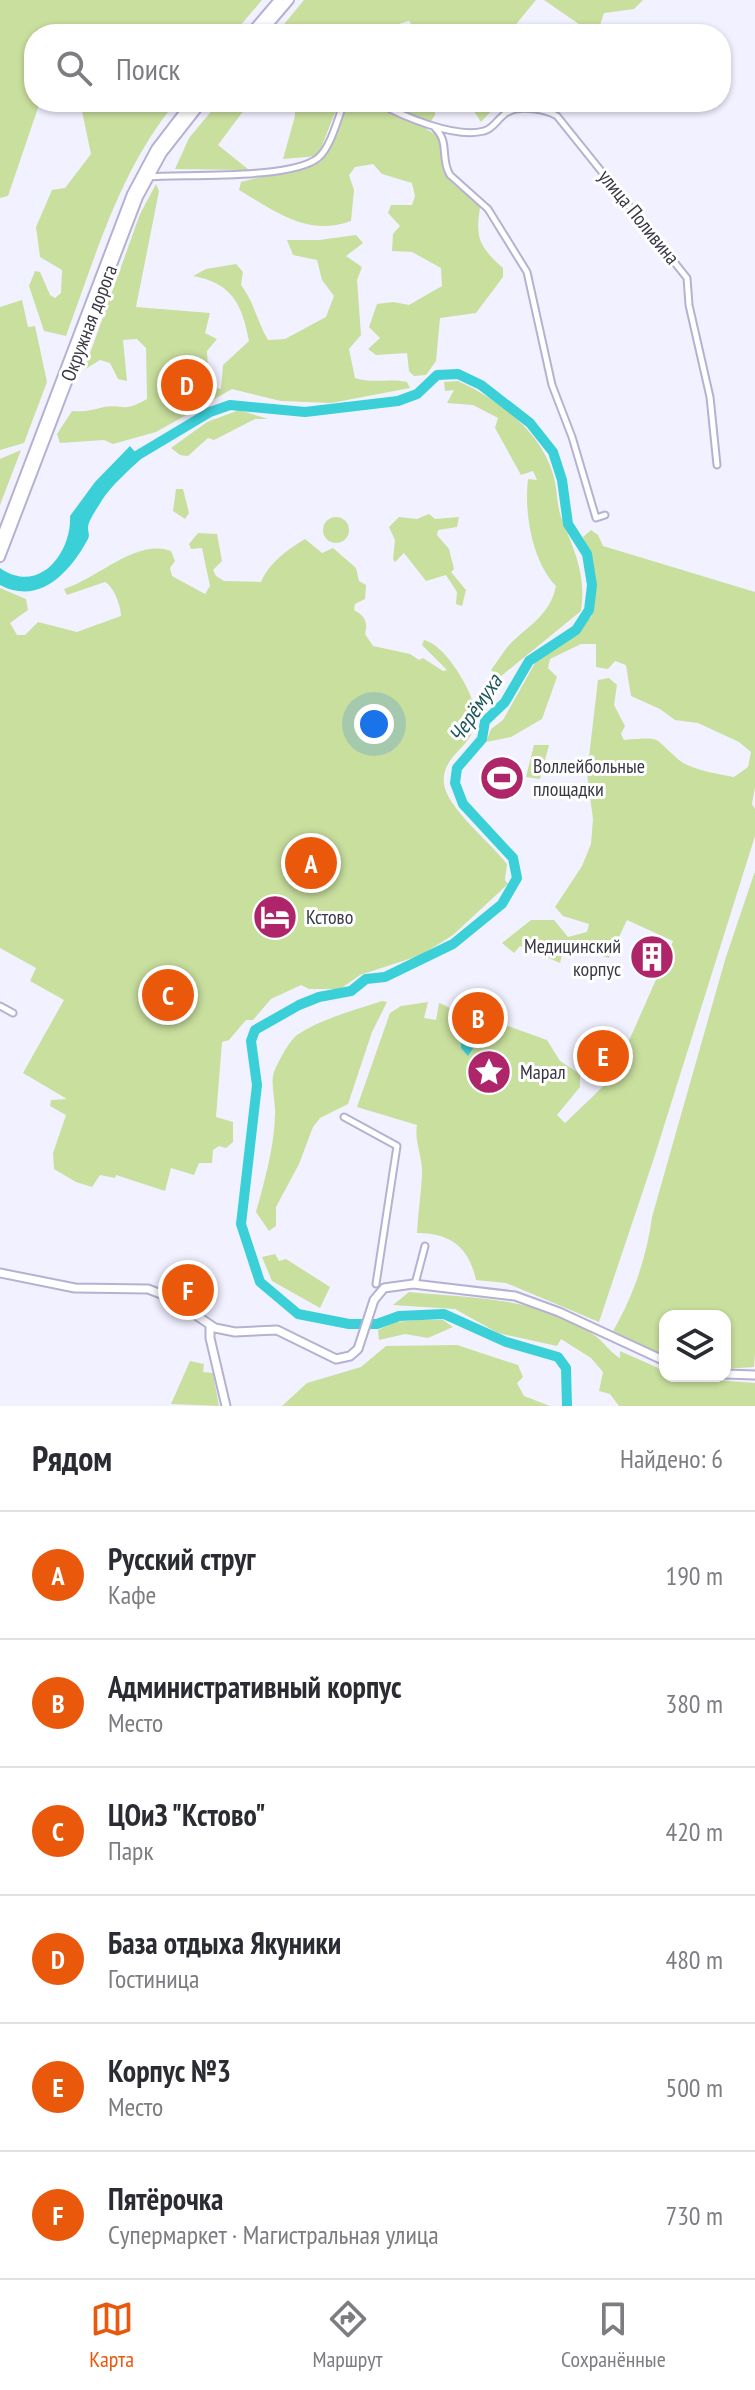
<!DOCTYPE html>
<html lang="ru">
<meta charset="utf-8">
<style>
body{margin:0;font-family:"PT Sans Narrow",sans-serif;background:#f7f7f7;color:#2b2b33}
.controls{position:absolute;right:24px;bottom:24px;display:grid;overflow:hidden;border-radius:16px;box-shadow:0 2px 6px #0004}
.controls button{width:72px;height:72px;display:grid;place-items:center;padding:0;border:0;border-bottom:2px solid #e1e1e2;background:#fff;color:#2b2b33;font:40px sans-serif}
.you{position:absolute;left:374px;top:724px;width:28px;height:28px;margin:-20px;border:6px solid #fff;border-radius:50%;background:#1a73e8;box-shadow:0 0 0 12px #1a73e833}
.badge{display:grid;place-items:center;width:52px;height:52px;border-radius:50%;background:#ea580c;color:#fff;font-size:26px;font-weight:700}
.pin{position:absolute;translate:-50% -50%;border:4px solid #fff;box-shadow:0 2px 8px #0006}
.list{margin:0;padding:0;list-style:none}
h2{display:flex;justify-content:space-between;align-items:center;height:104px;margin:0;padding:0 32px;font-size:34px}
h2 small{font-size:26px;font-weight:400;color:#7c7c81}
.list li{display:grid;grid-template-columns:52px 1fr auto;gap:24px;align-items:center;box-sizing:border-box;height:128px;padding:0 32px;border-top:2px solid #e1e1e2}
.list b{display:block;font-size:30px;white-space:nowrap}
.list p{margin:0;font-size:26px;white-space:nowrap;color:#7c7c81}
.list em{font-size:26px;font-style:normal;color:#7c7c81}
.icon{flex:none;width:44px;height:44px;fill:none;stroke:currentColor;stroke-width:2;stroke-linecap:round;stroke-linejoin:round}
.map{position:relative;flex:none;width:755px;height:1406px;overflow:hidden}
.search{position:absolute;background:#fff;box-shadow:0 2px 6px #0004;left:24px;right:24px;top:24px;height:88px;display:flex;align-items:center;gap:20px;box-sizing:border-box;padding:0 28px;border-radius:32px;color:#7c7c81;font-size:30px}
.sheet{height:872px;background:#fff}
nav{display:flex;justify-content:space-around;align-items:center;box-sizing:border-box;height:112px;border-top:2px solid #e1e1e2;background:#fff;font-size:22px;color:#7c7c81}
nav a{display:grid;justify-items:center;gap:4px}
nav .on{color:#ea580c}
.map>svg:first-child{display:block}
</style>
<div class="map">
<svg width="755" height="1406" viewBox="0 0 755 1406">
<rect width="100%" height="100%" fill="#f2f1ff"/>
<path fill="#c9df9e" d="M0,0H262L233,34H72L70,29L67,34H34V102H40L8,196L0,198Z
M304,0H536L508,34H418L409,21L364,34L337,29L333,34H276Z
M544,0H643L634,9L604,13L597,34H585L586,29Z
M80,102H176C120,169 96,255 66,336L44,331L29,286L35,271L40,272L50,295L55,298L61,293L62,270L40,257L36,227L52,190L65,188L91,154Z
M219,102H250L218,145L249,170L175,169L189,138Z
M295,102H339L318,156L283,159L295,116Z
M344,102H435V115L426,129L440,137C443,178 445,182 481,202C475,236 477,245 503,268V277L476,313L440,318L436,361L426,375L414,376L409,371L407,353L376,355L368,349L380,338L369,327L377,304L393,302L409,305L442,286L441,268L412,252L392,251L393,234L400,226L388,213L391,205H412L415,196L412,183L382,174L373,164L355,167L349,175L354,190L351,221C308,237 276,212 239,190L241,182L321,162Z
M468,102H500L481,122Z
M156,184L159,191L136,307L210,313L205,333L217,339L207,351L209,387L221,389L223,365L249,341C242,304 232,283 193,276L206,269L236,264L243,272L241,285C254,302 257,321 268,340L285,339L326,317L334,296L322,280L317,260L293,255L287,240H319L356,235L363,243L346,256L362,267L357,280L361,335L349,349L355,378C373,384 388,378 407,382L410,388L331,403L281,401L232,389L156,432L113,444L104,440L60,443L57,434L72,411C87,412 91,410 104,407C125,404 123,413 147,399L146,348L137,339L123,340L127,381L118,379L110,363L100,360L84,370L140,214Z
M22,300L28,327L35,326L47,382L24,443L0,450V307Z
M458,381C497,399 540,430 553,474C558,490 556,507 563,522C576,555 586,575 581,611L500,677L491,670C497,662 503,652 510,644C529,625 550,615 556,586C532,561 524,513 528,479L537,480L533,471L521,475L495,428L498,418L473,405L447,403L454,390L445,391L444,382Z
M239,410L268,419H255L214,440L208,438L188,456L180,455L171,448L207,422Z
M21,450L0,505V459Z
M176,489H183L189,513L185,519L173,511Z
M429,514L435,519L459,517L457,527L438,530L437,535L449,549L454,569L451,572L466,590L462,606L456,604L457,592L446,575L426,581L404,553L395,562L393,559L395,540L389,527L399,517L417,519Z
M323 530a13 13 0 1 1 26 0a13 13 0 1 1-26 0Z
M591,530L598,535L603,546L755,592V787L752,804L755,809V836L654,1158L599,1322L506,1283L476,1280C469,1247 450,1233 417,1233C418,1213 421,1194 422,1175C423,1156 414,1142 417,1125L357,1107L390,1013L401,1006L428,1002L424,1018L436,1020L439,1003C467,1012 473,1044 508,1026L547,1040L560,1061L580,1074V1087L557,1115L565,1123L613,1077L673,941L627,920L609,958L573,946L563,951L560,963L520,946L514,953L502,943L531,920H554L568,937L587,932L589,924L563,916L555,907L582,866L591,844L593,819L587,774L598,680L609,678L617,685L614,705L625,726L621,734L624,740C664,737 652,737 679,760C691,770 719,774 734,777L748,767L751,752L739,742L698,723L675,720L660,709L631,696L626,665L615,661L608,669L596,667V644H581L550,659L548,668L557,677L542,719L511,737L486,742L491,729L503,720L535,663L575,634L592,616V568L583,537Z
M198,533L217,534L222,561L213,570L216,576L224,581L261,582C268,564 288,549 305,539L322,553L333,548L356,568L359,581L366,585L365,599L355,604L354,610C365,616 368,622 365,634L373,646L410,654L419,660L423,658L443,671L447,670L422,645L424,640C436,643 449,658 456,669C508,748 439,742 444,784C447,808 490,842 507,864L505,880L508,884L453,935L421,955L360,975L340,989H309L301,985L271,999L253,1020H246L229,1040L222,1042L216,1117L233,1122V1142L226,1148L219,1146L213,1150L212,1163H199L194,1175L171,1168L165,1191L116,1175L115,1178L100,1175L92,1187L76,1182L54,1169L53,1153L66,1115L50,1106L51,1100L67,1099L23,1073L64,1000L30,981L36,968L0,948V588L26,599L28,610L10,623L17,635H25L38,622L77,632L121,616C121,606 114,587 105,582L67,595L64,589C98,578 137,538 171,551L175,561L170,568L172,576L205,594L210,586L202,548L191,549L189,544Z
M534,745H549L540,779L526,777Z
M504,761L511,762L502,796L494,795Z
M755,871V1353L754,1367L725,1369V1316H665V1357L613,1331C633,1297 647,1256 652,1217L725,960Z
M382,1001L387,1002L372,1032L348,1104L320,1118L313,1127L299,1164L276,1207V1226L269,1231L256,1212C265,1179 274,1148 275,1115C276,1102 270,1084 274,1072C278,1062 289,1041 297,1035C323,1018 352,1011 382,1001Z
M275,1254L279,1261L286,1259L330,1287L320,1308L272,1281L262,1257Z
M409,1292C474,1299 541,1296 597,1337C605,1344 611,1353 620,1358V1351L665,1371V1376L755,1383V1406H619L610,1394L599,1391L603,1372L591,1358L561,1339L557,1346L498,1333L455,1309L393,1305Z
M419,1320H443L453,1327L428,1338L405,1334L379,1340L378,1330L395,1322Z
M457,1345L518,1365L523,1377L517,1383L524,1396L550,1406H282L307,1383L361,1367L386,1346Z
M190,1361L204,1364L203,1372L213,1373L219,1406L171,1404Z"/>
<path fill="#3bcfd8" d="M130,446L141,459C128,471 112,485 102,500C99,506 88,520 88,528C88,532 90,535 88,539C70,572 40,606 0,585V568C40,596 72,551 70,516L95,482Z
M460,1029L469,1030L474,1036V1047L468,1056L461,1048Z"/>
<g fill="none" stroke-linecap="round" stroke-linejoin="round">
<path stroke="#3bcfd8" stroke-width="10" d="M128,461L210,412L230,405L305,412L398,401L417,394L437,375L458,374L481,385L530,423L553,452L562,480L568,524L587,554L592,585L589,610L576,630L529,661L505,702L485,721L482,739L457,768L455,783L463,804L513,858L517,878L502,904L453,944L385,977L366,979L351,991L319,997L299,1005L255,1030L251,1041L257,1085L241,1224L260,1282L298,1314L349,1324H377L399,1316L444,1314L506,1342L558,1357L566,1368L567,1406"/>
<g stroke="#b5b1d2" stroke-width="9">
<path id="street" d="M377,102C402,116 455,139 484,131C494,129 499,116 508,112C520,105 546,109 557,116L687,278L689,305L710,397L717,465
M435,128C450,142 440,159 450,175L488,209L527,272L552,385L572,437L596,518L605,515
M147,177C185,174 290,180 318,158C331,147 338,118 344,102
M0,1006L13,1013
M344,1117L397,1146L376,1284
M415,1284L425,1246"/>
</g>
<g stroke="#b5b1d2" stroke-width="11">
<path id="secondary" d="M0,1273L75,1288L148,1289L169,1297L215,1328L235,1332L277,1330L336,1359L350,1356L358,1349L374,1300L384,1288L413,1284L515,1296L559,1312L665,1361
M210,1327V1338L226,1406
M725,1374L755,1375"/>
</g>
<g stroke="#b5b1d2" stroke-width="12">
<path id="primary" d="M250,34L279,0
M260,34L289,0
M0,541L132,194L156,149L192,102
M0,557L138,197L162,153L202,102"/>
</g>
<use href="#street" stroke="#fff" stroke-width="5"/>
<use href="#secondary" stroke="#fff" stroke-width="7"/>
<use href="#primary" stroke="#fff" stroke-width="8"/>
</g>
<defs>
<g id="stadium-disc" transform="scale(2.3)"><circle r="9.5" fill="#ae2669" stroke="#fff"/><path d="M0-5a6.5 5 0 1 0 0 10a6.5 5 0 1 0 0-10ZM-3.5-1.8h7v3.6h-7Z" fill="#fff"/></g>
<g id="hotel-disc" transform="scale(2.3)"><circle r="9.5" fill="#ae2669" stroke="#fff"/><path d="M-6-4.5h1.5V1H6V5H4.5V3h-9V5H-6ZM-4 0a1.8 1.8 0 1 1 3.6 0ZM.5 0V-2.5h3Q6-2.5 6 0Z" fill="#fff"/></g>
<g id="building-disc" transform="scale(2.3)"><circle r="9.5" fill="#ae2669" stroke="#fff"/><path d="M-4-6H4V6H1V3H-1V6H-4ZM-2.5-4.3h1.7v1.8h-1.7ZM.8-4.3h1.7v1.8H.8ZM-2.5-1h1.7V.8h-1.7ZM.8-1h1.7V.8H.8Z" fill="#fff"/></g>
<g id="sight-disc" transform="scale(2.3)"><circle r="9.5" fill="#ae2669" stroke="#fff"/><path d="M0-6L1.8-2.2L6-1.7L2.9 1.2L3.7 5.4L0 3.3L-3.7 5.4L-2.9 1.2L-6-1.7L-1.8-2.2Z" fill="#fff"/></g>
</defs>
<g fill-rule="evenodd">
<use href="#stadium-disc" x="502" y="778"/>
<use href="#hotel-disc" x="275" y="917"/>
<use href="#building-disc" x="652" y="957"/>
<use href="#sight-disc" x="489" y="1072"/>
</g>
<g text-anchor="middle" stroke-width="6" stroke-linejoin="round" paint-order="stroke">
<g font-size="20" fill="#393845" stroke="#fff">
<text transform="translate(639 217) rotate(51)" y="7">улица Поливина</text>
<text transform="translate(89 323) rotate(-69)" y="7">Окружная дорога</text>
</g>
<g font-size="20" fill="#393845" stroke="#fff" text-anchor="start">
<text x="533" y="773">Воллейбольные<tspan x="533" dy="23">площадки</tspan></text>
<text x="306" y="924">Кстово</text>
<text x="621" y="953" text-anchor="end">Медицинский<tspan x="621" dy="23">корпус</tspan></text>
<text x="520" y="1079">Марал</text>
</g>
<g font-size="22" font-style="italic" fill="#1c575b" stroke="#fff">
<text transform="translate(475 708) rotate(-56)" y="8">Черёмуха</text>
</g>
</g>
</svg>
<div class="controls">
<button><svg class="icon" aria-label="layers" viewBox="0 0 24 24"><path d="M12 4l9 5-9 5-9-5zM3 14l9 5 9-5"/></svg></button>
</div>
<div class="you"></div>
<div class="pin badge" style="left:311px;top:863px">A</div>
<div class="pin badge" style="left:478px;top:1018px">B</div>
<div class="pin badge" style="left:168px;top:995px">C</div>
<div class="pin badge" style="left:187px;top:385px">D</div>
<div class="pin badge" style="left:603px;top:1056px">E</div>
<div class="pin badge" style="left:188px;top:1290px">F</div>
<div class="search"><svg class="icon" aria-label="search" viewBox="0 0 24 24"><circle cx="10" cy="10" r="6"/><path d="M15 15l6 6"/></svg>Поиск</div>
</div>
<section class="sheet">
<h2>Рядом<small>Найдено: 6</small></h2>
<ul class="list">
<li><span class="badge">A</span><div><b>Русский струг</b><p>Кафе</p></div><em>190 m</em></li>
<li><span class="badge">B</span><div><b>Административный корпус</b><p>Место</p></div><em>380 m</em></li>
<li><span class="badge">C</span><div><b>ЦОиЗ &quot;Кстово&quot;</b><p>Парк</p></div><em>420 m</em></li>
<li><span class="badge">D</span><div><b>База отдыха Якуники</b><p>Гостиница</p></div><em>480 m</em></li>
<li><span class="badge">E</span><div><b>Корпус №3</b><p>Место</p></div><em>500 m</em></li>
<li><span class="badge">F</span><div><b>Пятёрочка</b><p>Супермаркет · Магистральная улица</p></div><em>730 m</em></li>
</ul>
</section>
<nav>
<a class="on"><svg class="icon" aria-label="map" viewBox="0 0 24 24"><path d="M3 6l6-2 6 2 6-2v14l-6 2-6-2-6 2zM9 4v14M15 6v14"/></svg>Карта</a>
<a><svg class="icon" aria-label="directions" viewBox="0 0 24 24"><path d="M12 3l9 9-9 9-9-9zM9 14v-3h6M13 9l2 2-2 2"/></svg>Маршрут</a>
<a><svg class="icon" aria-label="saved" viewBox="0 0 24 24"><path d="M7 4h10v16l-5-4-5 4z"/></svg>Сохранённые</a>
</nav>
